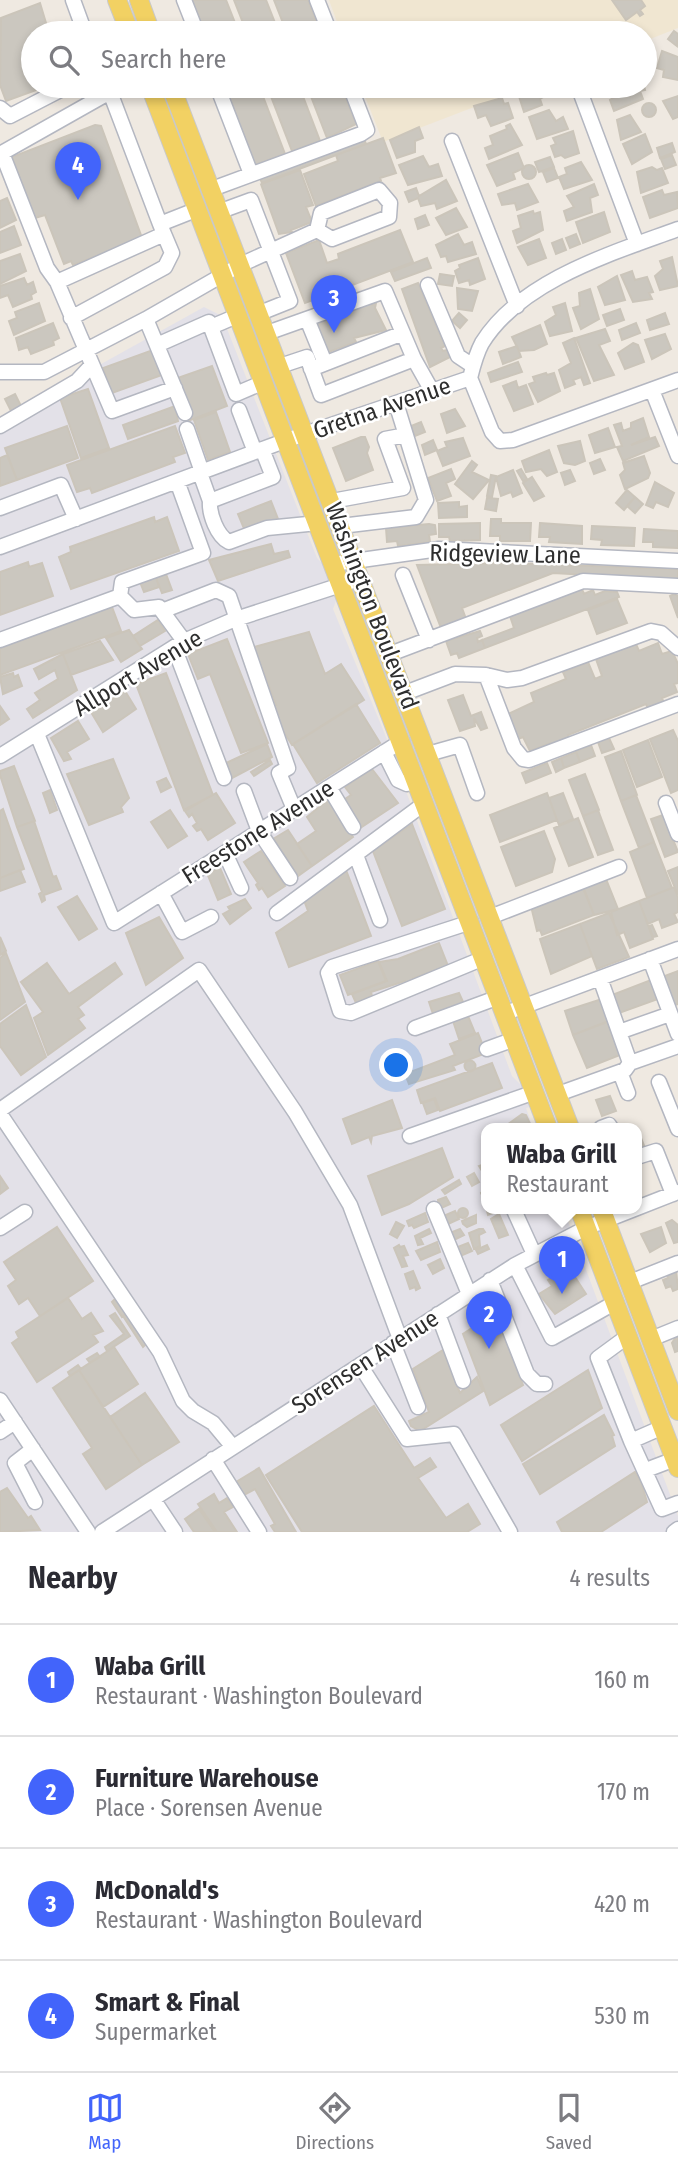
<!DOCTYPE html>
<meta charset="utf-8">
<style>
body{margin:0;font-family:"Fira Sans Condensed",sans-serif;background:#f2f2f3;color:#2b2b33}
.you{position:absolute;left:397px;top:1066px;width:24px;height:24px;margin:-18px;border:5px solid #fff;border-radius:50%;background:#1a73e8;box-shadow:0 0 0 10px #1a73e833}
.badge{display:grid;place-items:center;width:46px;height:46px;border-radius:50%;background:#4264fb;color:#fff;font-size:23px;font-weight:700}
.pin{position:absolute;translate:-50% -58px;filter:drop-shadow(0 2px 4px #0008)}
.pin::after{content:'';position:absolute;top:37px;width:24px;height:21px;background:inherit;clip-path:polygon(0 0,100% 0,50% 100%)}
.popup{position:absolute;left:481px;top:1123px;width:161px;height:91px;box-sizing:border-box;display:grid;place-content:center;border-radius:14px;background:#fff;filter:drop-shadow(0 2px 5px #0005);font-size:23px;white-space:nowrap;color:#7c7c81}
.popup b{font-size:26px;color:#2b2b33}
.popup::after{content:'';position:absolute;left:50%;top:100%;margin-left:-14px;border:14px solid transparent;border-top-color:#fff}
.list{margin:0;padding:0;list-style:none}
h2{display:flex;justify-content:space-between;align-items:center;height:91px;margin:0;padding:0 28px;font-size:30px}
h2 small{font-size:23px;font-weight:400;color:#7c7c81}
.list li{display:grid;grid-template-columns:46px 1fr auto;gap:21px;align-items:center;box-sizing:border-box;height:112px;padding:0 28px;border-top:2px solid #e1e1e2}
.list b{display:block;font-size:26px;white-space:nowrap}
.list p{margin:0;font-size:23px;white-space:nowrap;color:#7c7c81}
.list em{font-size:23px;font-style:normal;color:#7c7c81}
.icon{flex:none;width:38px;height:38px;fill:none;stroke:currentColor;stroke-width:2;stroke-linecap:round;stroke-linejoin:round}
.map{position:relative;flex:none;width:678px;height:1532px;overflow:hidden}
.search{position:absolute;background:#fff;box-shadow:0 4px 10px #0003;left:21px;right:21px;top:21px;height:77px;display:flex;align-items:center;gap:18px;box-sizing:border-box;padding:0 24px;border-radius:38px;color:#7c7c81;font-size:26px}
.sheet{height:539px;background:#fff}
nav{display:flex;justify-content:space-around;align-items:center;box-sizing:border-box;height:98px;border-top:2px solid #e1e1e2;background:#fff;font-size:19px;color:#7c7c81}
nav a{display:grid;justify-items:center;gap:4px}
nav .on{color:#4264fb}
.map>svg:first-child{display:block}
</style>
<div class="map">
<svg width="678" height="1532" viewBox="0 0 678 1532">
<rect width="100%" height="100%" fill="#efe9e1"/>
<path fill="#e3e1e8" d="M204,307L222,316L317,558L342,584L333,609L384,732L512,1076L540,1104L526,1108L533,1128H487V1208H563L678,1516V1532H0V420Z"/>
<path fill="#f0e6d1" d="M329,0H678V28L645,41V33H341Z
M361,86H529L383,142Z"/>
<path fill="#cbc7bf" stroke="#cbc5ba" stroke-width="2" d="M192,0H226L239,33H205Z
M234,0H266L279,33H247Z
M274,0H308L318,25L287,33Z
M612,0H641L645,6L640,10L643,14L640,16L637,12L626,20Z
M40,3L49,33H33V86H47L6,101L0,85L1,18Z
M674,31L678,34L677,46L668,39Z
M662,51L678,57V80L663,77L664,70L657,68Z
M225,86H259L285,154L255,165Z
M267,86H299L320,141L292,151Z
M307,86H341L356,124L327,138Z
M551,86L553,91L540,99L542,105L524,112L518,93L536,86Z
M618,86H644L645,90L640,91L643,99L614,111L610,100L621,93Z
M678,96V117L673,119L663,101Z
M502,98L504,104L508,103L513,118L491,126L486,115L478,118L474,106Z
M642 110a7 7 0 1 1 14 0a7 7 0 1 1-14 0Z
M549,110L556,121L563,117L568,129L537,139L529,117Z
M630,115L641,132L621,140L617,120Z
M510,124L522,145L489,159L485,148L493,145L490,136L507,129L506,126Z
M95,125L101,126L142,238L73,265L71,261L64,264L45,215L35,218L12,157Z
M419,127L423,138L415,141V152L397,158L390,140Z
M573,131L579,153L565,158L561,155L555,157L551,146L556,144L553,138Z
M645,134L652,152L632,164L623,144Z
M383,138L396,173L380,178L381,181L316,206L304,174L338,161L336,155Z
M364,139L366,144L262,183L260,178Z
M672,143L675,152L660,158L657,148Z
M518,153L524,168L513,173L515,179L497,186L487,165Z
M672,155L676,165L665,169L661,159Z
M423,156L429,167L438,164L442,176L408,185L399,165Z
M550,157L554,167L539,172L535,162Z
M581,162L592,180L564,189L559,177L567,174L565,168Z
M522 172a7 7 0 1 1 14 0a7 7 0 1 1-14 0Z
M652,167L657,170L662,168L668,183L641,193L637,172Z
M554,168L558,178L547,182L543,172Z
M300,170L313,205L306,207L312,222L291,230L292,232L279,234L261,184Z
M446,180L457,201L437,209L435,203L421,206L418,198L409,202L405,192L416,188L419,196Z
M528,184L538,202L517,210L515,203L502,205L498,194Z
M594,184L598,195L590,198L592,212L567,221L564,211L574,207L567,196Z
M662,190L664,195L677,192L678,208L650,218L643,197Z
M7,198L16,220L0,228V201Z
M456,208L467,227L446,235L436,218Z
M533,211L534,214L540,212L543,230L517,243L513,231L521,228L518,216Z
M604,212L610,232L583,243L576,222Z
M425,215L429,225L418,229L415,219Z
M14,226L21,245L0,253V232Z
M400,230L413,262L305,303L286,253L319,240L327,263L339,259L338,254Z
M458,234L464,245L472,242L476,254L448,262L446,256L441,257L436,245Z
M576,234L580,244L570,248L566,238Z
M539,239L546,258L528,265L518,247Z
M562,239L566,250L556,254L552,243Z
M20,254L26,271L0,284V261Z
M672,257L678,286L660,290L655,276L663,269L660,261Z
M427,258L431,268L395,281L391,272Z
M478,258L485,279L470,285L469,280L459,283L455,271L460,268L459,265Z
M632,271L635,280L647,277L653,292L649,293L652,299L633,302L621,275Z
M440,274L454,276L452,286L438,284Z
M617,276L625,300L605,305L598,287Z
M24,278L27,285L33,282L36,292L31,295L32,299L13,307L8,295L0,298V286Z
M418,283L445,346L441,348L443,351L447,350L450,357L430,367L402,289Z
M457,288L478,291L472,311L458,309Z
M590,289L599,319L581,329L573,308L580,306L579,293Z
M370,300L372,305L376,303L375,308L386,330L354,338L356,342L326,353L315,323Z
M39,303L45,321L14,335L9,321L17,318L15,312Z
M565,303L572,331L550,336L545,322L556,315L553,307Z
M620,309L624,320L607,326L603,315Z
M459,313L467,320L460,328L452,321Z
M665,313L669,324L650,330L647,320Z
M53,323L59,338L53,341L54,345L31,354L28,347L19,350L16,338Z
M636,323L640,333L622,340L619,330Z
M540,325L547,344L534,350L519,351L512,337Z
M605,329L610,341L599,345L614,375L594,381L576,338Z
M665,334L671,349L652,359L645,340Z
M574,338L590,383L584,385L581,377L573,380L575,384L565,388L559,370L571,363L563,343Z
M633,343L638,345L644,362L625,369L618,353Z
M517,346L521,357L503,364L499,352Z
M153,350L162,375L112,393L103,368Z
M518,362L522,372L491,382L488,373Z
M212,366L227,406L188,421L178,378Z
M546,373L547,375L554,373L560,391L538,402L529,384L535,382L533,377Z
M516,381L518,388L526,385L533,404L514,411L503,386Z
M88,389L109,448L81,458L60,398Z
M15,394L21,406L11,411L5,399Z
M175,406L178,421L128,439L123,425Z
M455,409L465,426L447,433L441,414Z
M216,412L230,452L208,460L194,420Z
M643,418L649,437L631,445L655,437L659,446L623,461L617,447L622,446L614,425L621,423L623,431L631,428V423Z
M421,422L425,432L415,436L411,426Z
M67,426L78,458L17,480L5,448Z
M175,426L185,453L173,457L175,462L92,493L90,488L77,492L67,465Z
M608,428L615,447L595,453L589,435Z
M361,437H365L369,447L367,453L373,470L346,481L333,448Z
M463,438L470,456L443,466L437,451L447,447L445,442Z
M433,440L437,450L425,455L422,445Z
M580,441L585,461L575,465L564,463L558,446Z
M549,450L557,472L547,476L541,469L526,472L522,461Z
M7,455L17,480L0,486V458Z
M644,456L650,473L648,478L625,489L620,475L625,470L623,463Z
M600,459L605,470L594,474L590,463Z
M472,461L477,465L472,472L489,480L473,499L455,484Z
M451,469L455,479L446,483L451,496L437,501L428,478Z
M521,469L527,479L523,481L517,471Z
M513,470L522,493L513,497L511,492L501,496L496,477Z
M570,470L575,481L565,485L561,473Z
M491,475L496,476L492,497L487,496Z
M532,477L544,496L534,501L523,483Z
M655,482L674,493L668,507L656,502L653,508L646,505Z
M627,490L635,497L624,510L616,503Z
M635,497L643,504L635,513L627,506Z
M487,498L498,499L496,511L485,509Z
M271,501L278,519L245,531L238,514Z
M459,502V507L467,506V517L439,518L438,503Z
M154,517L155,522L167,517L179,551L71,589L59,557L71,552L70,547Z
M491,519H501V523H531L530,541H500V536H490Z
M480,523V540L450,541L449,537H439V524Z
M540,523L582,526V544L549,542L550,537H539Z
M429,524L435,525L436,534L429,535L430,542L398,546L397,541L387,542L386,528Z
M592,526L635,528L634,546L601,545L602,540L591,539Z
M644,529L678,531V548L653,547V542H643Z
M271,544L274,554L288,551L290,557L218,581L209,560Z
M28,562L29,567L42,563L53,596L0,615V572Z
M505,563L678,569V580L553,573L462,608L466,619L441,628L417,565Z
M166,574L172,590L162,593L156,578Z
M156,577L159,587L144,592L140,582Z
M582,589L584,594L593,590L595,595L605,591L617,592L619,597L485,648L482,640L514,628L510,616Z
M674,594L678,596V618L670,596Z
M617,599L627,623L597,634L588,610Z
M112,607L121,631L0,675V648Z
M158,620L165,631L140,646L133,636Z
M129,630L142,649L121,662L106,638Z
M480,631L482,636L477,638L478,642L482,640L485,648L459,658L457,653L451,655L446,641Z
M309,632L325,674L341,664L364,700L292,745L269,709L276,705L254,647Z
M227,639L268,743L241,753L210,674L198,679L188,654Z
M100,641L113,660L71,675L63,654Z
M658,643L662,654L672,651L678,664V683L674,684L677,692L662,698L665,706L649,712L646,704L568,735L571,742L552,749L550,743L530,751L523,737L516,740L506,715L534,702L531,693L566,679L563,672L588,662L595,679L602,676L596,659L636,644L639,651Z
M63,654L77,690L33,718L27,709L40,700L35,693L58,679L55,670L39,679L34,669Z
M13,673L14,677L18,675L22,686L3,694L0,677Z
M166,673L213,795L184,810L136,684Z
M125,691L136,709L103,732L91,712Z
M463,695L471,716L481,712L487,728L481,730L474,718L475,726L460,731L448,700Z
M356,704L380,743L317,783L293,744Z
M0,706L9,719L0,725Z
M78,721L89,739L67,752L71,759L64,761L51,738Z
M673,730L678,741V790L671,793L650,739Z
M609,738L614,749L602,753L598,742Z
M648,740L662,777L637,787L623,750Z
M267,744L272,757L232,778L226,763Z
M591,745L595,756L580,762L576,751Z
M621,751L637,795L621,801L605,757Z
M576,752L580,762L564,768L561,758Z
M561,758L564,768L556,772L552,762Z
M113,759L129,798L121,807L123,812L89,825L67,774Z
M270,760L272,764L254,776L251,772Z
M547,763L551,773L526,783L522,773Z
M14,766L35,821L17,827L0,775V771Z
M372,769L398,803L360,828L342,801L351,795L345,787Z
M585,774L599,810L583,816L569,780Z
M166,778L171,787L161,792L157,782Z
M50,790L57,810L50,813L43,793Z
M216,793L235,823L208,840L201,829L197,831L193,826L197,823L192,814L189,817L185,811Z
M547,793L557,820L500,842L490,815Z
M563,793L573,819L559,825L549,798Z
M636,795L654,842L639,848L621,801Z
M329,799L353,837L312,866L297,844L316,831L307,817Z
M3,809L24,869L0,878V811Z
M170,810L187,836L168,848L151,822Z
M598,810L613,850L598,855L583,816Z
M663,815L678,852L665,857L651,819Z
M578,818L593,857L569,866L554,828Z
M34,821L53,877L56,876L61,889L44,895L45,900L42,902L39,894L42,892L17,827Z
M412,824L445,909L402,926L373,851Z
M288,830L312,866L298,876L273,839Z
M544,831L555,859L552,872L516,886L501,847Z
M654,842L672,888L647,898L630,852Z
M261,851L285,886L268,897L262,888L259,890L256,885L258,883L244,862Z
M678,867V895L668,871Z
M220,868L231,894L218,900L207,873Z
M20,870L25,882L0,891V878Z
M346,870L371,936L289,967L276,933L308,911L304,900Z
M606,879L618,909L594,915L583,888Z
M583,886L594,915L542,935L540,930L537,931L531,906Z
M674,887L678,897V912L674,914L678,922L662,928L659,919L648,924L639,901Z
M77,896L97,929L79,940L58,907Z
M245,899L251,908L230,924L223,914L230,910L228,907Z
M639,901L653,939L630,948L624,932L617,935L611,912Z
M609,913L629,957L597,969L580,924Z
M159,917L183,958L146,985L126,933Z
M580,924L592,956L551,974L540,939Z
M652,925L657,936L653,937L649,926Z
M0,937L6,951L0,955Z
M439,943L448,966L413,978L415,982L407,985L405,981L371,992L372,996L356,1003L352,994L387,981L379,962L398,959Z
M6,953L25,1002L0,1020V958Z
M378,961L386,981L348,995L340,975Z
M47,963L69,994L115,963L122,974L78,1007L84,1015L78,1019L85,1028L48,1055L34,1018L43,1012L21,982Z
M678,971V1004L675,1005L662,977Z
M651,980L658,999L619,1013L612,995Z
M459,993L464,1004L433,1014L429,1002Z
M602,999L611,1020L573,1035L565,1011Z
M26,1005L46,1057L21,1075L0,1046V1024Z
M468,1016L475,1033L459,1039L453,1021Z
M607,1022L620,1055L587,1068L573,1035Z
M478,1033L486,1053L453,1066L455,1070L409,1084L405,1074L455,1055L450,1044Z
M464.5 1066a5.5 5.5 0 1 1 11 0a5.5 5.5 0 1 1-11 0Z
M492,1063L502,1088L440,1111L435,1098L421,1103L417,1090Z
M610,1096L616,1111L602,1116L596,1100Z
M434,1099L438,1110L427,1114L423,1103Z
M392,1100L402,1128L372,1136L371,1142L369,1137L352,1144L343,1119Z
M522,1114L526,1115L532,1128H503Z
M637,1128L645,1148L637,1151Z
M442,1148L453,1177L409,1204L382,1215L368,1176Z
M485,1164L487,1167V1179L479,1166Z
M474,1173L479,1182L472,1186L467,1177Z
M0,1176L8,1188L0,1194Z
M459,1180L461,1184L445,1194L442,1190Z
M487,1187V1199L485,1201L481,1193Z
M446,1197L450,1204L439,1209L438,1200Z
M486,1207L498,1208L499,1211L488,1215Z
M458 1213a5 5 0 1 1 10 0a5 5 0 1 1-10 0Z
M455,1211L459,1219L446,1225V1215Z
M425,1213L428,1222L414,1228L412,1225L409,1226L407,1221Z
M499,1214L508,1235L499,1238L491,1219Z
M476,1215V1223L467,1227L463,1224L462,1221Z
M672,1220L678,1225V1242L674,1243L666,1223Z
M396,1222L404,1226L397,1238L390,1234Z
M57,1227L93,1281L40,1316L28,1298L19,1304L8,1286L16,1280L4,1262Z
M661,1227L666,1243L650,1252L641,1234Z
M429,1229L431,1233L420,1238L423,1244L418,1245L415,1236Z
M460,1229L464,1235L450,1242V1233Z
M479,1229H483L485,1232L479,1235L480,1246L474,1249L469,1233Z
M437,1242L440,1252L421,1260L416,1251Z
M468,1243L472,1251L458,1257L455,1248Z
M399,1245L400,1247L404,1246L408,1255L403,1256L407,1266L402,1267L394,1248Z
M487,1245L489,1249L478,1254L476,1250Z
M440,1259L444,1268L433,1274L428,1265Z
M676,1270L678,1289L673,1291L671,1286L666,1288L663,1280L668,1278L667,1273Z
M413,1271L420,1288L416,1290L415,1287L410,1289L405,1274Z
M573,1274L586,1294L555,1314L539,1294L552,1286L548,1280L557,1275L561,1281Z
M68,1298L82,1319L91,1313L103,1331L93,1335L98,1342L37,1382L12,1343L19,1338L16,1332Z
M115,1299L126,1314L122,1317L112,1302Z
M115,1313L130,1336L107,1351L105,1347L124,1334L110,1316Z
M495,1313L523,1385L490,1405L463,1334Z
M126,1314L146,1344L143,1347L123,1316Z
M678,1334V1351L675,1352L672,1343Z
M114,1347L138,1384L103,1407L79,1370Z
M443,1350L460,1393L477,1377L483,1391L420,1431L411,1426L409,1421L429,1412L413,1369Z
M97,1353L100,1357L90,1363L87,1359Z
M78,1365L81,1369L70,1376L68,1372Z
M79,1370L142,1465L106,1489L83,1454L92,1448L53,1388Z
M588,1370L602,1408L522,1461L501,1425Z
M145,1393L179,1442L142,1465L110,1417Z
M374,1406L414,1468L430,1458L436,1467L418,1478L446,1518L468,1504L480,1524L467,1532H302L266,1475Z
M604,1415L614,1435L612,1436L615,1446L540,1494L523,1464Z
M259,1468L296,1532H275L271,1526L275,1524L255,1489L244,1495L236,1482Z
M635,1472L641,1482L647,1502L601,1532H562L557,1522Z
M7,1488L28,1518L31,1516L40,1530L0,1532V1492Z
M214,1494L219,1503L227,1498L233,1507L224,1512L237,1532H217L198,1504Z
M199,1509L215,1532H194L185,1519Z"/>
<g fill="none" stroke-linecap="round" stroke-linejoin="round">
<g stroke="#b4b7c1" stroke-width="17">
<path id="minor" d="M73,0L85,33
M184,0L197,33
M317,0L330,33
M106,86L110,92L124,86
M217,86L251,174
M581,94L637,244
M0,108L10,116L68,86
M452,141L517,306
M212,189L361,134L367,130L350,86
M379,190L390,203L389,217L332,239L317,230L321,213Z
M221,211L251,200L290,301L260,313
M160,224L164,234L57,282L112,411L175,388
M57,282L47,268L2,153L110,92L160,224L198,209
M428,285L458,356L473,366
M71,318L165,267L172,253L164,234
M146,319L185,413
M307,319L325,363
M211,327L239,315
M267,333L385,291L414,359L432,391
M157,345L209,322L236,394L264,382
M280,366L307,357L321,395L414,359
M311,369L403,333
M0,372H44L146,319L240,265L317,230
M470,378C473,366 476,354 482,343C521,280 613,253 678,229
M652,390L678,456
M239,410L255,452
M0,426L77,381L91,366
M187,429L202,472
M200,473L210,501L273,477L262,449
M210,501C209,514 217,536 229,542L267,528L318,523
M332,501L403,488L385,439L406,435
M0,508L61,485L76,519
M341,526L416,517L426,500L396,403
M0,547L287,440L470,378L492,432L500,441L513,440L678,380
M333,564L439,549L678,561
M403,575L429,640
M120,596L122,582L203,553L177,481
M162,611L216,590L229,596L288,768L279,773L294,809
M0,640L120,596L134,610L159,607L184,641
M174,647L224,778
M678,648L661,633L651,631L522,678L507,680L486,675L514,748L523,759L529,760L678,704
M390,654L583,581L678,586
M405,693L455,674L486,675
M37,734L114,923L402,741
M384,752L398,780L407,784L417,782
M428,754L460,745L477,793
M0,756L184,641L233,620L350,582
M329,787L353,827
M244,791L259,831L290,878
M666,803L678,834
M225,853L241,888
M356,855L380,920
M161,893L182,932L211,917
M277,913L425,803
M490,917L619,867
M471,922L332,967L328,973L340,1011L351,1013L484,958
M650,959L678,1034
M600,978L630,1063L678,1046
M506,1013L678,949
M415,1028L499,997
M619,1032L670,1014
M487,1049L515,1039
M620,1072L628,1093
M659,1082L678,1129
M558,1094L625,1070L630,1063
M0,1110L199,970L295,1112L350,1205L400,1339
M0,1114L160,1352L183,1401L193,1411L213,1423L233,1447
M601,1128L609,1125L611,1128
M410,1136L535,1092
M637,1157L656,1151L673,1194
M513,1208L534,1254
M637,1208L678,1192
M434,1209L469,1294
M0,1228L25,1212
M515,1265L552,1338L616,1302
M490,1280L527,1374L537,1384H545
M630,1282L678,1263
M438,1314L463,1381
M628,1336L598,1358L631,1441L663,1427
M651,1339L678,1328
M393,1343L418,1407
M360,1365L407,1439L454,1434L510,1532
M0,1400L88,1532
M0,1432L15,1422
M631,1441L662,1509L678,1503
M33,1449L15,1463L35,1502
M213,1459L259,1532
M646,1470L675,1459
M153,1499L175,1532
M102,1532L515,1265L586,1228L637,1208
M674,1532L678,1529"/>
</g>
<g stroke="#c9c9c9" stroke-width="20">
<path id="major" d="M117,0L130,33
M139,0L151,33
M150,86L548,1128
M171,86L570,1128
M579,1208L678,1468
M601,1208L678,1411"/>
</g>
<use href="#minor" stroke="#fff" stroke-width="14"/>
<use href="#major" stroke="#f2d163" stroke-width="18"/>
</g>
<g text-anchor="middle" stroke-width="5" stroke-linejoin="round" paint-order="stroke">
<g font-size="24" fill="#2e2e2e" stroke="#fff">
<text transform="translate(382 408) rotate(-19)" y="8">Gretna Avenue</text>
<text transform="translate(505 554) rotate(1)" y="8">Ridgeview Lane</text>
<text transform="translate(372 606) rotate(69)" y="8">Washington Boulevard</text>
<text transform="translate(138 673) rotate(-31)" y="8">Allport Avenue</text>
<text transform="translate(258 832) rotate(-32)" y="8">Freestone Avenue</text>
<text transform="translate(365 1362) rotate(-33)" y="8">Sorensen Avenue</text>
</g>
</g>
</svg>
<div class="you"></div>
<div class="pin badge" style="left:562px;top:1294px">1</div>
<div class="popup"><b>Waba Grill</b>Restaurant</div>
<div class="pin badge" style="left:489px;top:1349px">2</div>
<div class="pin badge" style="left:334px;top:333px">3</div>
<div class="pin badge" style="left:78px;top:200px">4</div>
<div class="search"><svg class="icon" aria-label="search" viewBox="0 0 24 24"><circle cx="10" cy="10" r="6"/><path d="M15 15l6 6"/></svg>Search here</div>
</div>
<section class="sheet">
<h2>Nearby<small>4 results</small></h2>
<ul class="list">
<li><span class="badge">1</span><div><b>Waba Grill</b><p>Restaurant · Washington Boulevard</p></div><em>160 m</em></li>
<li><span class="badge">2</span><div><b>Furniture Warehouse</b><p>Place · Sorensen Avenue</p></div><em>170 m</em></li>
<li><span class="badge">3</span><div><b>McDonald's</b><p>Restaurant · Washington Boulevard</p></div><em>420 m</em></li>
<li><span class="badge">4</span><div><b>Smart &amp; Final</b><p>Supermarket</p></div><em>530 m</em></li>
</ul>
</section>
<nav>
<a class="on"><svg class="icon" aria-label="map" viewBox="0 0 24 24"><path d="M3 6l6-2 6 2 6-2v14l-6 2-6-2-6 2zM9 4v14M15 6v14"/></svg>Map</a>
<a><svg class="icon" aria-label="directions" viewBox="0 0 24 24"><path d="M12 3l9 9-9 9-9-9zM9 14v-3h6M13 9l2 2-2 2"/></svg>Directions</a>
<a><svg class="icon" aria-label="saved" viewBox="0 0 24 24"><path d="M7 4h10v16l-5-4-5 4z"/></svg>Saved</a>
</nav>
